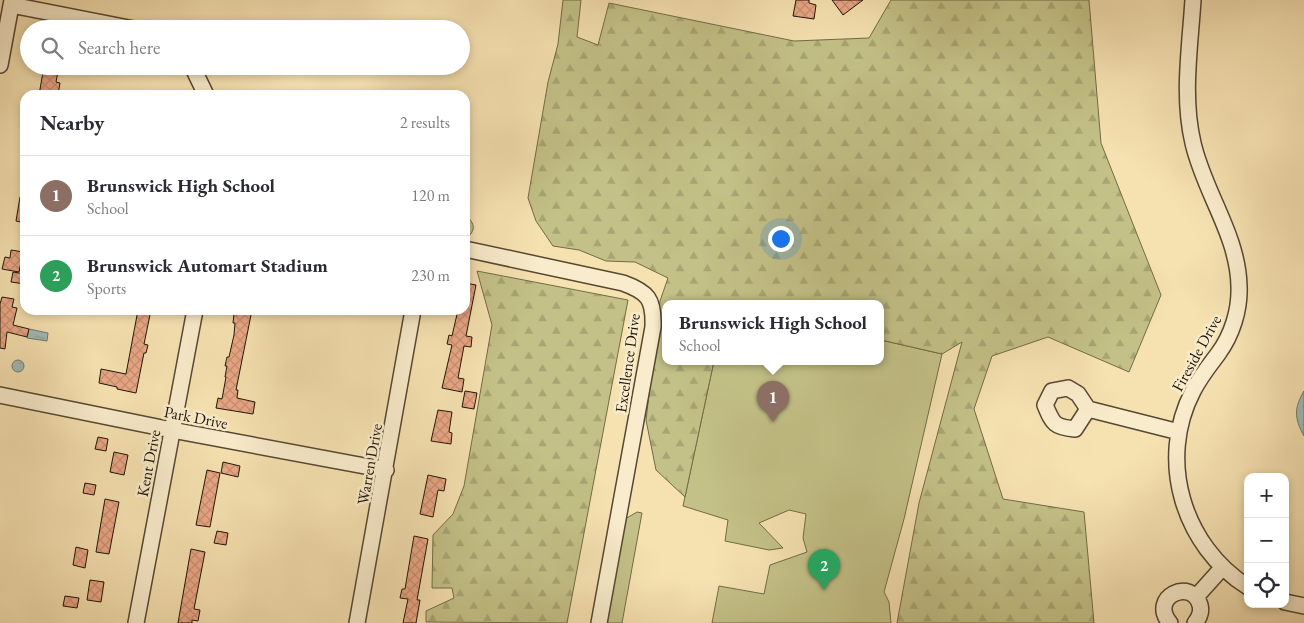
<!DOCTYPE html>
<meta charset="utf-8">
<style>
body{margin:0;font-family:"EB Garamond",serif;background:#f2f2f3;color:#2b2b33}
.controls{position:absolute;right:15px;bottom:15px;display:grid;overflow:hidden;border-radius:10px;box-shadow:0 2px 8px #0003}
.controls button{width:45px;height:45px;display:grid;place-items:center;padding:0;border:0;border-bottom:1px solid #e1e1e2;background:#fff;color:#2b2b33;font:25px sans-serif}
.you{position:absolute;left:780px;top:238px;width:18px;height:18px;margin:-12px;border:4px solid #fff;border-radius:50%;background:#1a73e8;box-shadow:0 0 0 8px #1a73e833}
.badge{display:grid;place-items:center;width:32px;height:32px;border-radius:50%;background:#8f2418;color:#fff;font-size:16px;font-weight:700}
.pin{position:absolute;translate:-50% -41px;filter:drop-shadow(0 1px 2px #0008)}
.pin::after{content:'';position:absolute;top:26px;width:18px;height:15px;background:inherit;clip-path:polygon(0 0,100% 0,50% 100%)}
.popup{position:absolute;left:662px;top:300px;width:222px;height:65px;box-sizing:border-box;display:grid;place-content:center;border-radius:10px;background:#fff;filter:drop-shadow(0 1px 4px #0005);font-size:16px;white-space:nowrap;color:#7c7c81}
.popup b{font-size:19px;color:#2b2b33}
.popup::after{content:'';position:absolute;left:50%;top:100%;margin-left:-10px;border:10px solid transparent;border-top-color:#fff}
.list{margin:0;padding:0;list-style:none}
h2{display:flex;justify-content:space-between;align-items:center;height:65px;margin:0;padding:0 20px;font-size:21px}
h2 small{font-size:16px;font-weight:400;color:#7c7c81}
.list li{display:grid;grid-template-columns:32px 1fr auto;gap:15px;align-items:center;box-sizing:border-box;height:80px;padding:0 20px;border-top:1px solid #e1e1e2}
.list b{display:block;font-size:19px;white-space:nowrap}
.list p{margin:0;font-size:16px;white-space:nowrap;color:#7c7c81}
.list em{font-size:16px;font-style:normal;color:#7c7c81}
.icon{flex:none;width:28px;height:28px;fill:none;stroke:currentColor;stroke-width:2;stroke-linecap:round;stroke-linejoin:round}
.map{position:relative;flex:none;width:1304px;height:623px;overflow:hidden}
.search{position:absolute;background:#fff;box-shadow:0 2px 8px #0003;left:20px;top:20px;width:450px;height:55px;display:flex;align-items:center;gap:12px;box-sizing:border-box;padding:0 18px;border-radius:28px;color:#7c7c81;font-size:19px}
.panel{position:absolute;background:#fff;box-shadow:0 2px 8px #0003;left:20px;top:90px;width:450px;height:225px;border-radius:15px}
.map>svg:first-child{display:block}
</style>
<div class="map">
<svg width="1304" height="623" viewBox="0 0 1304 623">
<defs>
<pattern id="forest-firs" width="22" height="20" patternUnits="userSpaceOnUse" patternTransform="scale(1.25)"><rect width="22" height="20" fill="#c3c187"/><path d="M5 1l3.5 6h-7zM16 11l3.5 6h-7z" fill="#a7a573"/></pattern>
<pattern id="water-ripples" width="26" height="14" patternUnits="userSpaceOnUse" patternTransform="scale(1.25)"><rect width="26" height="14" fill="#a1bbb6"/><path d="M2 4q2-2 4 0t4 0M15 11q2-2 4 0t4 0" fill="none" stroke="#8aa09b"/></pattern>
<pattern id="building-cross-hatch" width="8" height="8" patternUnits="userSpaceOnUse" patternTransform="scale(1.25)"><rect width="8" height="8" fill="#eaa786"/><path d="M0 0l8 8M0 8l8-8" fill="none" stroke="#c88f72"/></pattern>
</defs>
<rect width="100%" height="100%" fill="#f6e1b1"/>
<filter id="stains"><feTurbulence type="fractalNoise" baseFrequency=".004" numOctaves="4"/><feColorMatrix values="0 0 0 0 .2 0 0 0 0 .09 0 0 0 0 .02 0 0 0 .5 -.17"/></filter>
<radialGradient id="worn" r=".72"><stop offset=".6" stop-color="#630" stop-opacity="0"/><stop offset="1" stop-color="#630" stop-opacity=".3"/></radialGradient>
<path fill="#c3c187" stroke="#726b46" d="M465,214C476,225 476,230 465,240Z
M881,340L942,354L904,519L884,592L889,602L891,623H712L719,586L764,594L770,565L807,552L803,538L806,514L789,510L759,523L783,548L769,550L725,541L728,520L683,506L714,361H880Z
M637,512L642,513L622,623H606L625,519Z"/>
<path fill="url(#forest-firs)" stroke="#726b46" d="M563,0H581L577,37L598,45L609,3L794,41L869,38L891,0H1089L1101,143L1161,295L1129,372L1048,337L992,356L974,409L1003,499L1084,512L1094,623H897L919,503L962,342L942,354L881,340L880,303H666V361H714L685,497L656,470L646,420L660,301L668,278L635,262L606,261L579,250L553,246L536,221L528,198L548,82L558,44Z
M477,271L628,300L567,623L426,622V611L454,598L452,588H432L433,535L453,514L464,486L492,325Z"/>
<path fill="url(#water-ripples)" stroke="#6d7970" d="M29,329L48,333L47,341L27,338Z
M12 366a6 6 0 1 1 12 0a6 6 0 1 1-12 0Z
M1304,391V436C1294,418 1294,408 1304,391Z"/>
<path fill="url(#building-cross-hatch)" stroke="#201506" d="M796,0H809V3L816,5L814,19L793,16Z
M832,0H863L843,15Z
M44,66H59L56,82L60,83L58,95H39Z
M20,197L25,198V223L16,221Z
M11,250L23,252L19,272L2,269L5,257L10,258Z
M13,272L25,274V284L11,282Z
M465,283L476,285L466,336L472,337L471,347L464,346L458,378L464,379L462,392L442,388L452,345L447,344L449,335L452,336L458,310H465Z
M2,297L14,299L12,307L17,308L13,325L29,329L27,337L7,332L5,349L0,348V304Z
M138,310H151L144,344L148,345L146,353H144L136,393L117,389V387L99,383L101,369L126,374Z
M238,310H252L236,390H238L237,398L255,402L253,414L216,408L218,398L222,399L226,377H225L227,366H225L227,357H229L234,335L235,323H233L234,314L237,315Z
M465,391L477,393L474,409L462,407Z
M438,410L452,412L449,432L452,433L451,444L431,441Z
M98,437L108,439L106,451L95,449Z
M114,452L128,455L124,475L110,472Z
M223,462L240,466L238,477L221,473Z
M207,470L220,473L210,527L196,525Z
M428,475L446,479L444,491L438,490L433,517L420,514Z
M85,483L96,485L94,495L83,493Z
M105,499L119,502L109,554L96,552Z
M217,531L228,533L226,545L214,543Z
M414,536L428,539L417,600H420L416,623H403L408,599L400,598L402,589H405Z
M76,547L88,550L85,568L73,565Z
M191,549L205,552L194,609L200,610L198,621L192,620V623H178Z
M90,580L104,582L101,602L87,600Z
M65,596L79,598L77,608L63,606Z"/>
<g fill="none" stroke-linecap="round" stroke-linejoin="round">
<g stroke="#564831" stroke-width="18">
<path id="minor" d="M1193,0C1190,47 1182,97 1193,143C1204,192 1238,235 1239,286C1240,310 1232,335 1218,354C1209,366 1200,377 1193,391C1157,460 1183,546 1248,587
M11,5L134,29
M0,65L12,0
M192,66L206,95
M465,249L623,283C648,292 654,299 653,327L599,623
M0,395L172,430L386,470
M1088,409L1075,429C1054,427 1053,424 1045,405L1052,391L1068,388L1078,394L1088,409L1179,432
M1196,597L1222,568
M1285,602L1304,606
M136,623L195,310
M357,623L413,310
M1170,623C1148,597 1192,577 1200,605C1202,612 1199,618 1195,623"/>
</g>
<use href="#minor" stroke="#f9eccc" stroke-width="15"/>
</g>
<g text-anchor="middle" stroke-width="5" stroke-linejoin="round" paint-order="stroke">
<g font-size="16" fill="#201506" stroke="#f9eccc">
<text transform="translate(1196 353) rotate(-61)" y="6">Fireside Drive</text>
<text transform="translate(627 363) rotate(-82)" y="6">Excellence Drive</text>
<text transform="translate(196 417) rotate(11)" y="6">Park Drive</text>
<text transform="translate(148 463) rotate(-79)" y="6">Kent Drive</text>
<text transform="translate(369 464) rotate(-80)" y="6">Warren Drive</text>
</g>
</g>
<rect width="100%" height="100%" filter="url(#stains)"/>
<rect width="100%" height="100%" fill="url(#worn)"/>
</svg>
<div class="controls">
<button>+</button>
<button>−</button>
<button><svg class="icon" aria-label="locate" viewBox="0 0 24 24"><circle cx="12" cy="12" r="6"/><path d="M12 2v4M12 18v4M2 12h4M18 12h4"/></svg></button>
</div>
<div class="you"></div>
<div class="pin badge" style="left:773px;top:422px;background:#8d6e63">1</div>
<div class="popup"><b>Brunswick High School</b>School</div>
<div class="pin badge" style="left:824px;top:590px;background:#2e9e5b">2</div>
<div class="search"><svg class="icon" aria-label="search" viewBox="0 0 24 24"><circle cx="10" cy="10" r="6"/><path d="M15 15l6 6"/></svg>Search here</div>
<section class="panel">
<h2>Nearby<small>2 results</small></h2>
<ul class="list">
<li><span class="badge" style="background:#8d6e63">1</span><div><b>Brunswick High School</b><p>School</p></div><em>120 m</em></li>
<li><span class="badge" style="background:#2e9e5b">2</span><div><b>Brunswick Automart Stadium</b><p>Sports</p></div><em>230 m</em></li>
</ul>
</section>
</div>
